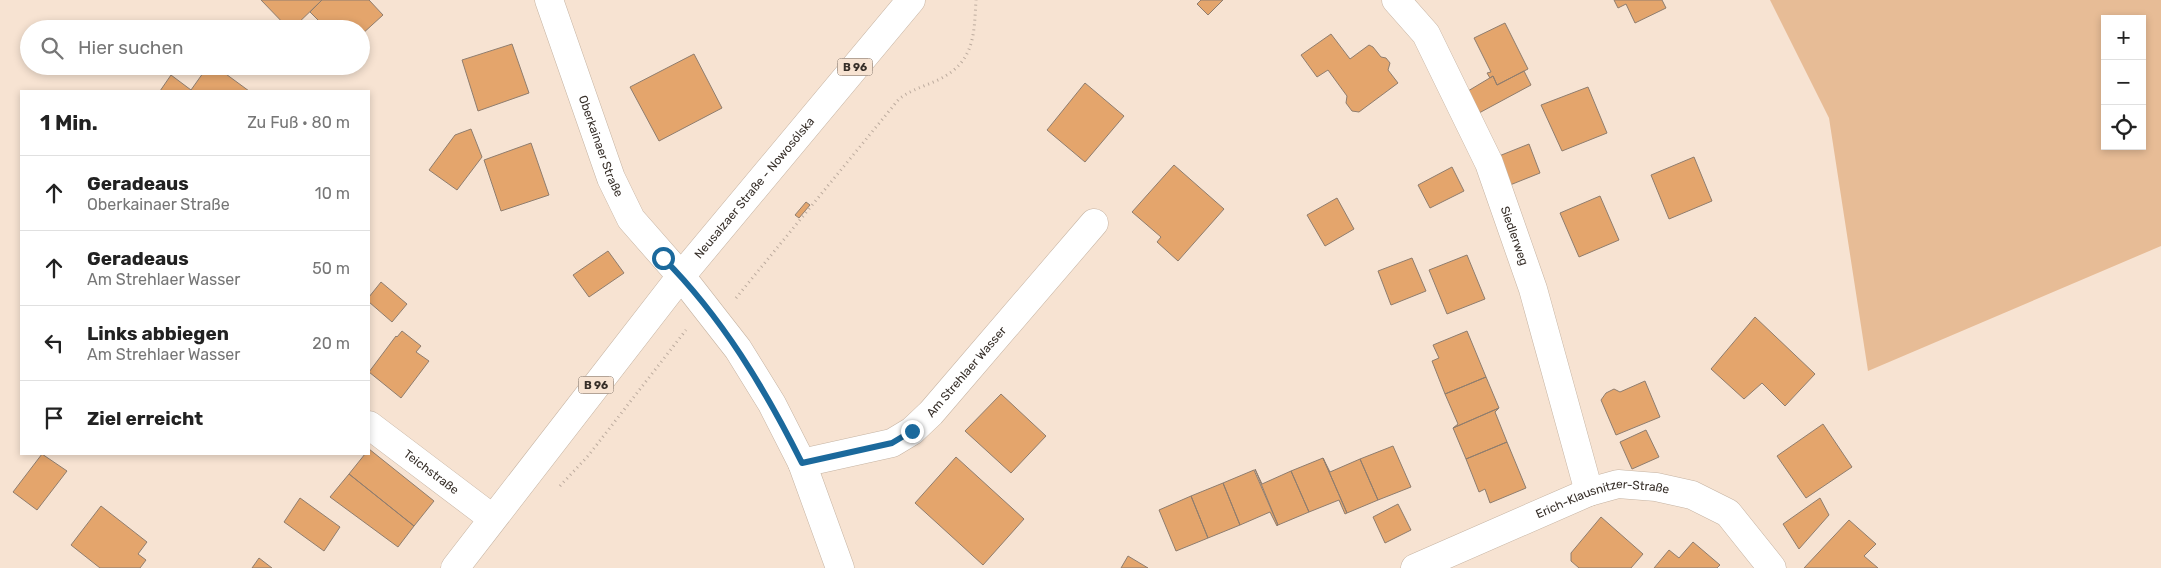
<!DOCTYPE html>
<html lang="de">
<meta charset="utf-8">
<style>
body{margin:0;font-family:Rubik,sans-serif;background:#f2f2f2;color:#222}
.controls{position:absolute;right:15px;top:15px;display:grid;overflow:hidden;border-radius:0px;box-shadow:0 2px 8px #0003}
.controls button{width:45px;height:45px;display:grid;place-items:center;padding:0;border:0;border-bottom:1px solid #e0e0e0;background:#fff;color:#222;font:25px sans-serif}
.stop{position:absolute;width:15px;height:15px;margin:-11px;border:4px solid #1b699c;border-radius:50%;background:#fff}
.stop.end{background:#1b699c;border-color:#fff;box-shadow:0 1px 5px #0008}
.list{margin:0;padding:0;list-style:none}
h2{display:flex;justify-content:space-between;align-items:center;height:65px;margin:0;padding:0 20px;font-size:21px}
h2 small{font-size:16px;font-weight:400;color:#767676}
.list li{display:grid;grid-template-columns:32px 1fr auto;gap:15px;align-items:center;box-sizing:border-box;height:75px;padding:0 20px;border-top:1px solid #e0e0e0}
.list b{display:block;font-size:19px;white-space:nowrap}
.list p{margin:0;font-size:16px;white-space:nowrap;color:#767676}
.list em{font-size:16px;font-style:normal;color:#767676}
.icon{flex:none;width:28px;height:28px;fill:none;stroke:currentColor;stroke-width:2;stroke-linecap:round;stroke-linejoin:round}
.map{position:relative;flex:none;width:2161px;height:568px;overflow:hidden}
.search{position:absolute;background:#fff;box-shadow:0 2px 8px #0003;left:20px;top:20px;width:350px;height:55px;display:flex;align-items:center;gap:12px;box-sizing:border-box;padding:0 18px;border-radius:28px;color:#767676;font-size:19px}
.panel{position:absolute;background:#fff;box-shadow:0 2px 8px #0003;left:20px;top:90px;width:350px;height:365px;border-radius:0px}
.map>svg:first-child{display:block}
</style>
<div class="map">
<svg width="2161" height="568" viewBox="0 0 2161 568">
<rect width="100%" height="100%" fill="#f7e3d2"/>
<path fill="#e7bc96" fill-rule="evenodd" d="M1770,0H2161V246L1868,371L1829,118ZM2105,19H2142V146H2105Z"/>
<path fill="#e4a56c" stroke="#8f7d6e" d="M261,0H322L292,29H289Z
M322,0H369L383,15L361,35V29H327L310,12Z
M1201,0H1223L1208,15L1197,4Z
M1614,0H1662L1666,8L1635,23L1626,4L1618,8Z
M1505,23L1528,69L1497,85L1493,76L1490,78L1487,73L1491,72L1474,38Z
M1331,34L1350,59L1369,45L1373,47L1381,57L1386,58L1390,63L1388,70L1398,83L1359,112L1352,111L1346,103L1347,96L1328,70L1317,77L1301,55Z
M512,44L529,93L478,111L462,60Z
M694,54L722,108L659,141L630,87Z
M208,66H215L249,91H160L171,75L191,90Z
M1524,71L1531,85L1479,113L1468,91L1493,76L1497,85Z
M1085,83L1124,116L1085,162L1047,130Z
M1588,87L1607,133L1562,151L1541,105Z
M471,129L482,157L457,190L429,170L455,135Z
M531,143L549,195L501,211L484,160Z
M1529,144L1540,173L1510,185L1499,156Z
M1694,157L1712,201L1669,219L1651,175Z
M1174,165L1224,209L1178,261L1157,242L1161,237L1132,212Z
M1452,167L1464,191L1430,208L1418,185Z
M1600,196L1619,240L1579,257L1560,213Z
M1337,198L1354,229L1325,246L1307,215Z
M806,202L810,205L799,218L795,215Z
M608,251L624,273L589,297L573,275Z
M1467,255L1485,299L1447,314L1429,270Z
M1412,258L1426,291L1391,305L1378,271Z
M381,282L407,304L392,322L369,302V297Z
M1755,317L1815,374L1785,406L1762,383L1744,399L1711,369Z
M402,331L421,346L416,352L429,361L401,398L369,372L396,336L397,337Z
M1467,331L1486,377L1445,394L1432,361L1439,358L1433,345Z
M1486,377L1499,408L1453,428L1458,424L1445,394Z
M1645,381L1660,417L1616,435L1601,400L1606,393L1614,389L1620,392Z
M1001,394L1046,436L1011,473L965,431Z
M1499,408L1495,412L1507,442L1466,459L1453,428Z
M1823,424L1852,467L1806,498L1777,456Z
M1646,430L1659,457L1632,469L1620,442Z
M1507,442L1526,488L1490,503L1485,489L1479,492L1466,459Z
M1393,446L1411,487L1378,500L1360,459Z
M369,449L434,501L414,526L349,474L365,454H369Z
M42,454L67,471L37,510L13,492Z
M956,457L1024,519L983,565L915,503Z
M1323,458L1347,513L1345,514L1339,500L1309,512L1291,471Z
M1323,458L1330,472L1360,459L1378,500L1347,513Z
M1255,469L1262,484L1291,471L1309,512L1278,525Z
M1254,470L1278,525L1277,526L1270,512L1240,525L1223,483Z
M349,474L414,526L398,547L330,497Z
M1223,483L1240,525L1208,538L1191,496Z
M1191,496L1208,538L1176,551L1159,510Z
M300,498L340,527L324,551L284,522Z
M1820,498L1829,515L1799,549L1783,524Z
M1398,504L1411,530L1385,543L1373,517Z
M101,506L147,542L138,554L146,560L140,568H100L71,545Z
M1601,517L1643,554L1631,568H1579L1571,561V553Z
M1849,520L1876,544L1864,556L1878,568H1804Z
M1693,542L1720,565L1717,568H1654L1669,550L1679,558Z
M1128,556L1148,568H1121Z
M259,558L272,568H252Z"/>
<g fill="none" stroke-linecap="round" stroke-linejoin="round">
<g stroke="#c5b3a2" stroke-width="29">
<g id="minor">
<path id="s1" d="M549,0L611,178L631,219L681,276L738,349L772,404L802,463L840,568"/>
<path id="s2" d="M1396,0L1426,34L1489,163L1533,289L1589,492"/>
<path id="s3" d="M369,425L492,518"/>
<path id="s4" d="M802,463L892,443L912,431L931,413L1094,223"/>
<path id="s5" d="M1415,568L1589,492L1618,484L1656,487L1692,495L1728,513L1772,568"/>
</g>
</g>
<g stroke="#c5b3a2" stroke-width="29">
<g id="major">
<path id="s6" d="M455,568L681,276L911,0"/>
</g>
</g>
<path stroke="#bcab9e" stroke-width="3" stroke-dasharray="1 4" stroke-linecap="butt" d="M736,298L899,99C912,89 926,86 940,79C975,61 974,34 976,0
M560,486L588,456L686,330"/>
<use href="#minor" stroke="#fff" stroke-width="28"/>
<use href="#major" stroke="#fff" stroke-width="28"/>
</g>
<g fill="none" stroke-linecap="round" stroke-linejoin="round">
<path stroke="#1b699c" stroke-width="6" d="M663,258C722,317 765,389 802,463L892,443L912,431"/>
</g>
<g text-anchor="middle" stroke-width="4" stroke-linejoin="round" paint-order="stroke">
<g fill="#f7e3d2" stroke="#71655c" stroke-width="1">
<rect x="837.5" y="58.5" width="35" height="17" rx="4"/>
<rect x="578.5" y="376.5" width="35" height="17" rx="4"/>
</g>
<g font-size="11" font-weight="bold" fill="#372f29">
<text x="855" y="71">B 96</text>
<text x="596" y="389">B 96</text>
</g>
<g font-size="12" fill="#372f29" stroke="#f7e3d2">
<text dy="4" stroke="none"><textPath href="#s1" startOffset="155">Oberkainaer Straße</textPath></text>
<text dy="4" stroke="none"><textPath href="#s6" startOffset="484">Neusalzaer Straße - Nowosólska</textPath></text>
<text dy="4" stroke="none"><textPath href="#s2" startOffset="266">Siedlerweg</textPath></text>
<text dy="4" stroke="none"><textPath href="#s4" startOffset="196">Am Strehlaer Wasser</textPath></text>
<text dy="4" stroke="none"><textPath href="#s3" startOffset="78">Teichstraße</textPath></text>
<text dy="4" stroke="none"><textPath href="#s5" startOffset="202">Erich-Klausnitzer-Straße</textPath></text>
</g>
</g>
</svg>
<div class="controls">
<button>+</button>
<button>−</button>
<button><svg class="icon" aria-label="locate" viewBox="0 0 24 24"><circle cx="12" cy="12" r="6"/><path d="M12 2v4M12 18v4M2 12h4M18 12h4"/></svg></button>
</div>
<div class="stop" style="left:663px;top:258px"></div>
<div class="stop end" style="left:912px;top:431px"></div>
<div class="search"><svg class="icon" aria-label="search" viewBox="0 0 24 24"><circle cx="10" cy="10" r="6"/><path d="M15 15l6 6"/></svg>Hier suchen</div>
<section class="panel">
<h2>1 Min.<small>Zu Fuß · 80 m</small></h2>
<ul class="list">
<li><svg class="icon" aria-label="ahead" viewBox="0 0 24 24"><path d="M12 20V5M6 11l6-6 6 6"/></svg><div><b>Geradeaus</b><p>Oberkainaer Straße</p></div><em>10 m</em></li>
<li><svg class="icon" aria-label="ahead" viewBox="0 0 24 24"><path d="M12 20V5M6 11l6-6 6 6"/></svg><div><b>Geradeaus</b><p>Am Strehlaer Wasser</p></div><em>50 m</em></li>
<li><svg class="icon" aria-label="left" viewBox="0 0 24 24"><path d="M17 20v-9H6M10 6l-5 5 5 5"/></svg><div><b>Links abbiegen</b><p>Am Strehlaer Wasser</p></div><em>20 m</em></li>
<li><svg class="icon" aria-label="arrive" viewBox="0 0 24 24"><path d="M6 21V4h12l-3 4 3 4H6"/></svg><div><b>Ziel erreicht</b></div></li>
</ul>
</section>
</div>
